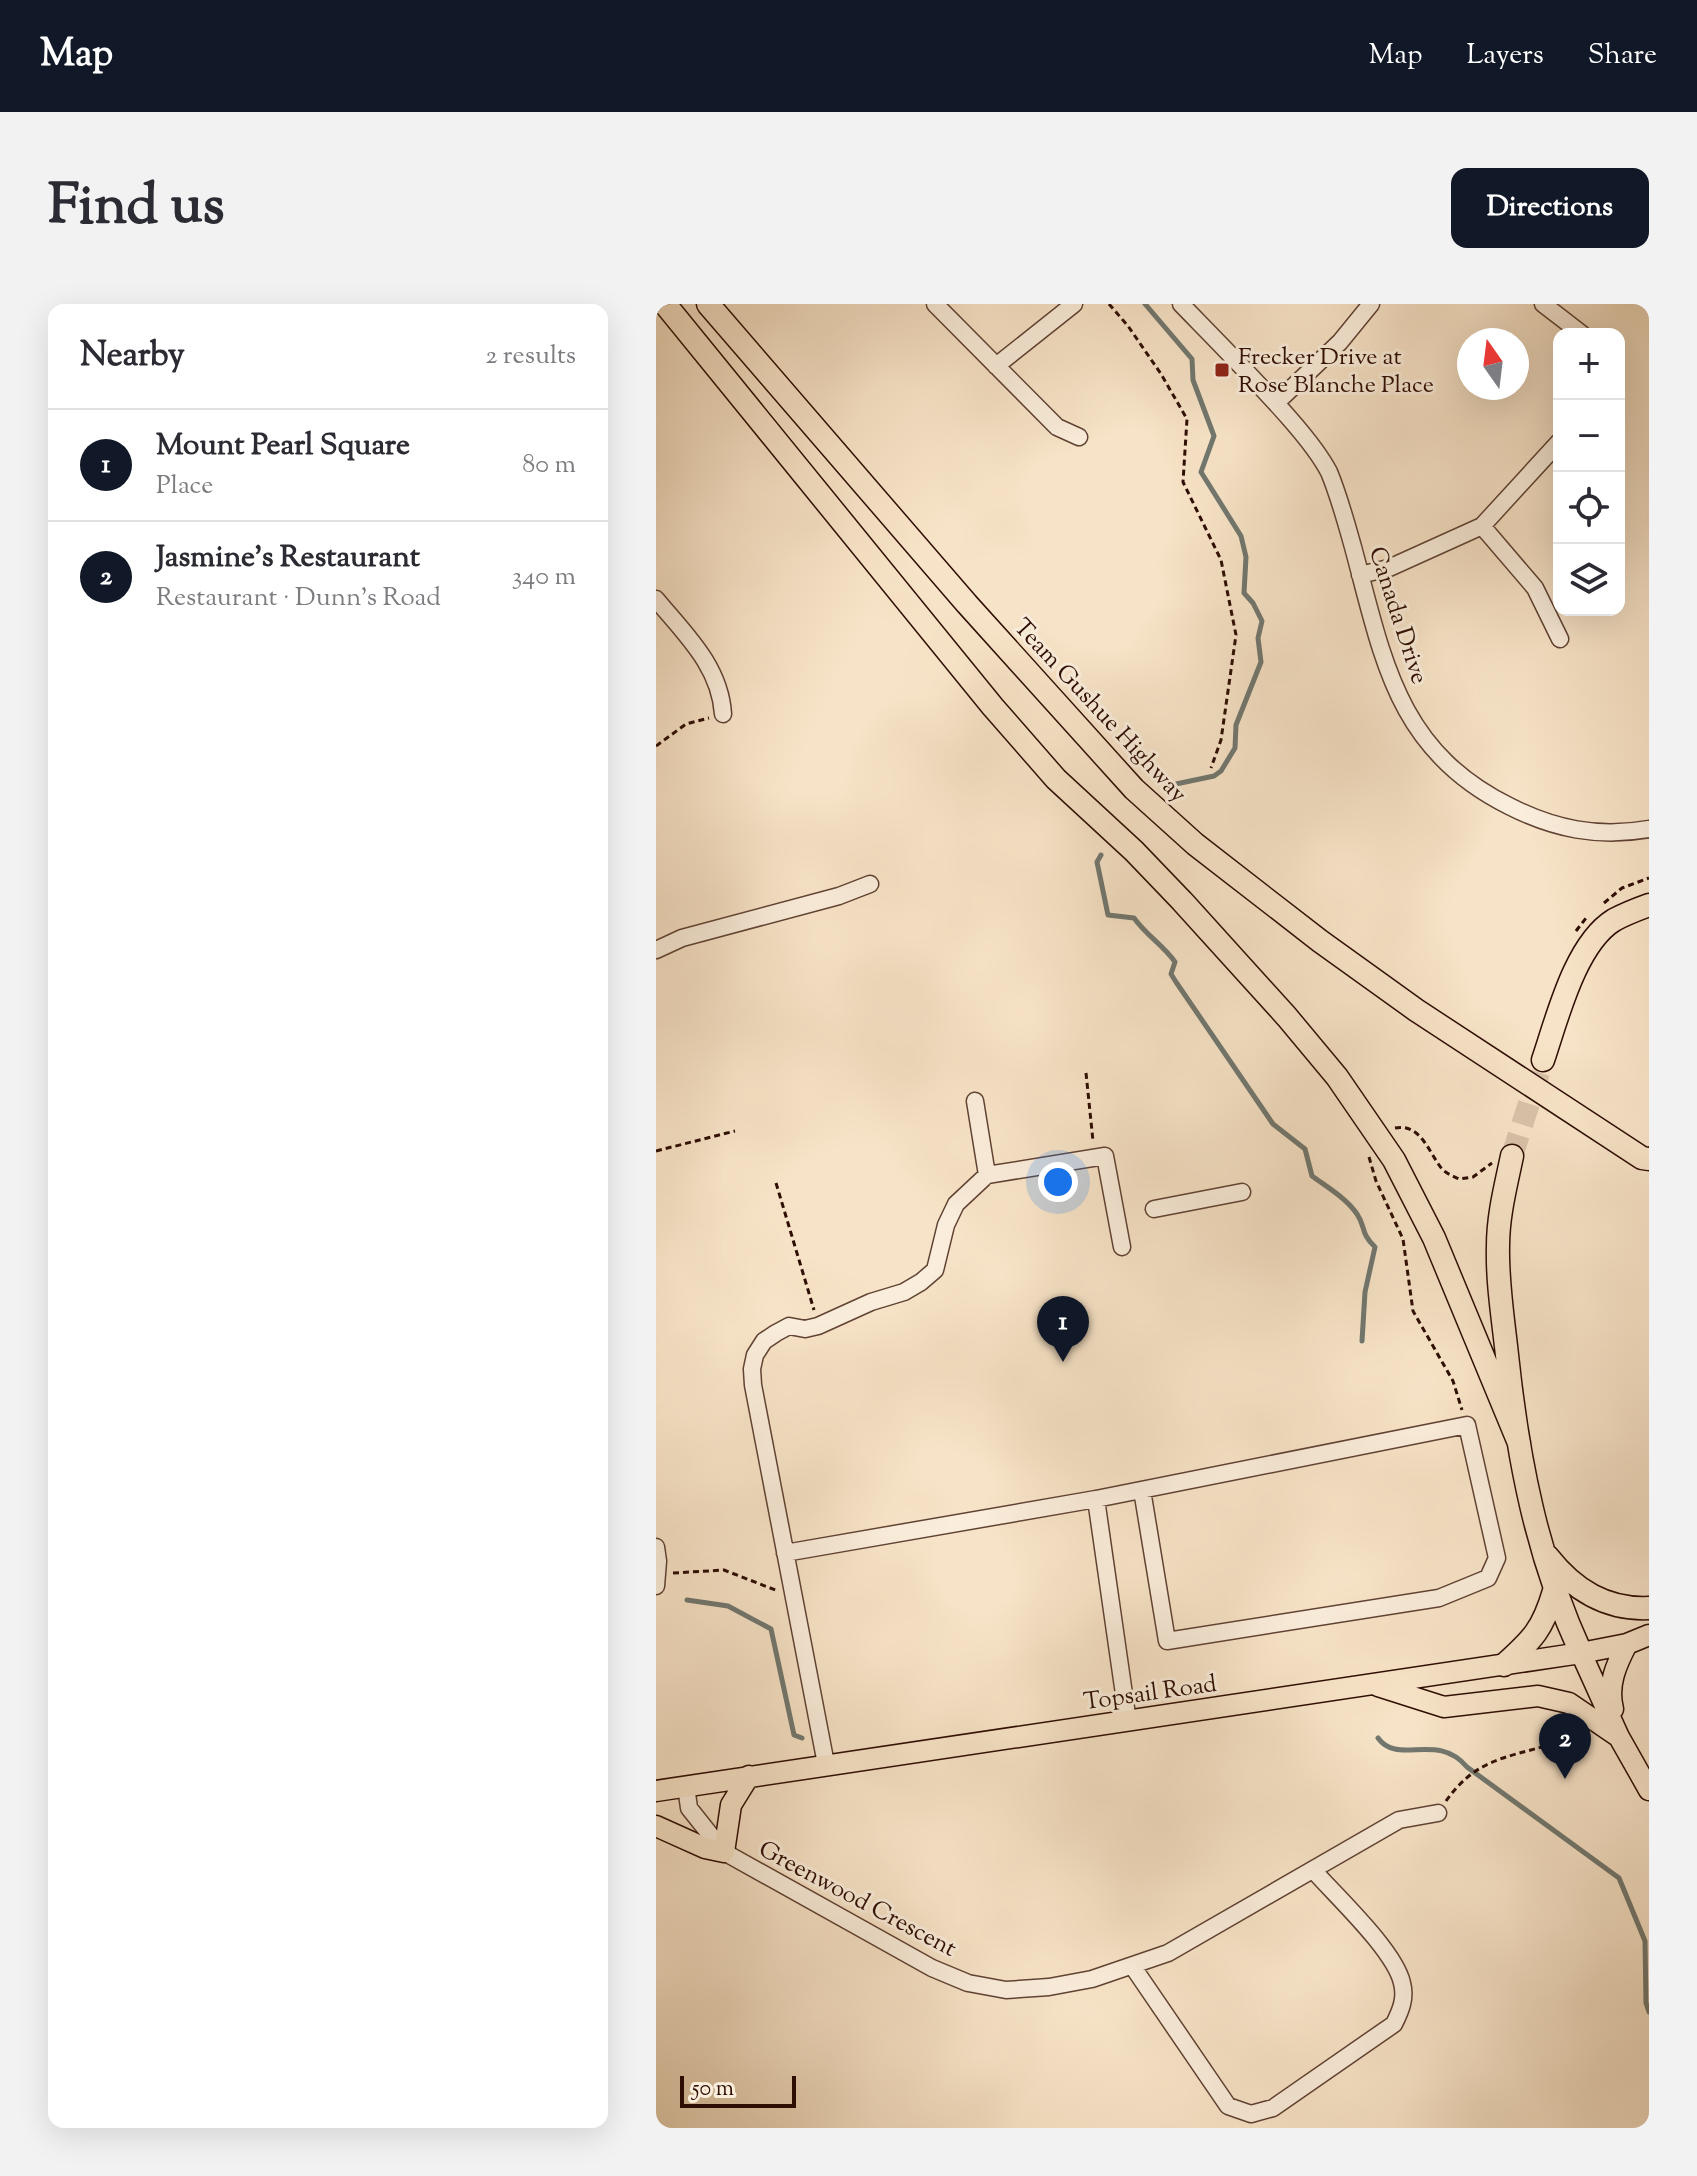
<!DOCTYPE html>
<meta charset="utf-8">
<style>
body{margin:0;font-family:"Sorts Mill Goudy",serif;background:#f2f2f3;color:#2b2b33}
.controls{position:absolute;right:24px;top:24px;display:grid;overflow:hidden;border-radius:16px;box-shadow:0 8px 32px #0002}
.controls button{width:72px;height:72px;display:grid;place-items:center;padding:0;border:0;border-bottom:2px solid #e1e1e2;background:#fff;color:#2b2b33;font:40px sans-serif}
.compass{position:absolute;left:801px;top:24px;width:72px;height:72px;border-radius:50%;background:#fff;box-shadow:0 8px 32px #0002;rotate:346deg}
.scale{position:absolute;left:24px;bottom:20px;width:116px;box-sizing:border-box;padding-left:8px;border:4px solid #2e0d02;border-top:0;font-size:22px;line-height:28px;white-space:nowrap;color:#2e0d02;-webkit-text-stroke:6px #faeddb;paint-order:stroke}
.you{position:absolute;left:402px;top:878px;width:28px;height:28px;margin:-20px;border:6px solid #fff;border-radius:50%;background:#1a73e8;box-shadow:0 0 0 12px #1a73e833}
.badge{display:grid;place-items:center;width:52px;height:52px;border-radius:50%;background:#111827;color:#fff;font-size:26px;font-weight:700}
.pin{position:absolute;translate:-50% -66px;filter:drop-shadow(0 2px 4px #0008)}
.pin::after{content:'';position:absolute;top:42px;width:28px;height:24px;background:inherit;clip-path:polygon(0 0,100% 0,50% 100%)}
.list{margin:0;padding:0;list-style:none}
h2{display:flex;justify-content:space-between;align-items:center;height:104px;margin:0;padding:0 32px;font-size:34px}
h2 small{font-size:26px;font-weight:400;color:#7c7c81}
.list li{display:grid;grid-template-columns:52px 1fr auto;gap:24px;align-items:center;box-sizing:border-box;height:112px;padding:0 32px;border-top:2px solid #e1e1e2}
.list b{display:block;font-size:30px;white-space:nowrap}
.list p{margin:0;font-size:26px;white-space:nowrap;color:#7c7c81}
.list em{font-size:26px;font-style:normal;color:#7c7c81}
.icon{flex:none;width:44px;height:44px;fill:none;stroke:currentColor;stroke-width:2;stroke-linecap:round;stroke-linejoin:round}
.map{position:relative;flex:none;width:993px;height:1824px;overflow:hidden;border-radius:16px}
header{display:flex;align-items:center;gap:48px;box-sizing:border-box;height:112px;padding:0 40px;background:#111827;color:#fff}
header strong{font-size:38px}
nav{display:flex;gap:44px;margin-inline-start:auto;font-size:28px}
.intro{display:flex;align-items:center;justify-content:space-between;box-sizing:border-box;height:192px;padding:0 48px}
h1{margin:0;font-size:56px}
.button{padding:20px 36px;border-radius:16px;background:#111827;color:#fff;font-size:28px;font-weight:700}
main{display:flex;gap:48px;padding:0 48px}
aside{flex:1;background:#fff;border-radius:16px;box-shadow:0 8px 32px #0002}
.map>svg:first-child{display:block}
</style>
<header>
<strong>Map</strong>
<nav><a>Map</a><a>Layers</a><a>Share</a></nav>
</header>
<div class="intro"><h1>Find us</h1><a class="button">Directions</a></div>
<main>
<aside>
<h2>Nearby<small>2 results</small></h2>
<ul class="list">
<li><span class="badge">1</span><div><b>Mount Pearl Square</b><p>Place</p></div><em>80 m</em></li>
<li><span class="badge">2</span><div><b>Jasmine's Restaurant</b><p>Restaurant · Dunn's Road</p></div><em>340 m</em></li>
</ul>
</aside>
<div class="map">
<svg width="993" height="1824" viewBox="0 0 993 1824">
<rect width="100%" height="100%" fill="#f7e3c7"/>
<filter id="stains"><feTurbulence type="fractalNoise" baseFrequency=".0025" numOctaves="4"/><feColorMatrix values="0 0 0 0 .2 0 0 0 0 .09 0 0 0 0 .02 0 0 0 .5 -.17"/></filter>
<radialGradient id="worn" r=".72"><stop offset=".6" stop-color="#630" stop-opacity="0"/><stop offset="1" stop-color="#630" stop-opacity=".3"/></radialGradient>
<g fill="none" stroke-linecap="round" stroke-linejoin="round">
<path stroke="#71776f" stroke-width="5" d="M489,0L536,55L537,76L558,132L545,168L585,232L590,253L588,289L597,299L606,317L602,334L605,358L580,421L579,444L565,467L558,472L520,480
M445,551L441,558L452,611L478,614C491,632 507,641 519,658L515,670L520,678L617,820L649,845L656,872C671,883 690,894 701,910C710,923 704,929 719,943L709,988L706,1037
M31,1296L72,1302L115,1325L138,1431L146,1434
M722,1434C742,1462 781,1427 811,1463L963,1574L989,1637L990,1699L993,1708"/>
<path stroke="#d9c3a9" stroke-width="22" stroke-dasharray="22 11" stroke-linecap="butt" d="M856,852L887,756"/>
<g stroke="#604233" stroke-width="19">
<path id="minor" d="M279,0L401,123L423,133
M525,0C562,38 599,75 634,115C648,131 663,149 673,168C683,192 690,218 697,243C727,354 740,446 853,502C898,525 942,534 993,525
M887,0L926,30
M340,62L418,0
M620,99L684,38L715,0
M826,222L879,284L904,335
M704,271L733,264L826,222L903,138
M0,295C29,330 64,362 67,410
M0,646L26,634L183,592L214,580
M319,797L331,871
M498,905L586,888
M440,1195L472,1418
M0,1243L2,1257L0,1282
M129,1249L440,1195L811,1121L841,1254L832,1274L783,1294L511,1337L486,1186
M170,1460L97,1081L96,1065L99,1051L108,1037L120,1029L133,1022L149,1025L162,1022L215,998L248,988L265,978L279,966L290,921L300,900L331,871L449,852L466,943
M30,1482L33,1504L68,1548L276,1664L312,1679L350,1686L393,1683L436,1675L512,1649L743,1516L782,1509
M477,1663L572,1802L595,1810L617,1804L738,1720C745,1706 750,1694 746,1679C739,1647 681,1593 658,1567"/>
</g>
<g stroke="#2e0d02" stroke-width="23">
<path id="major" d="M925,1349L963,1433L993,1486
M722,1382L788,1403L882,1392L913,1399L963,1433
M957,1405C951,1381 960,1361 971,1340
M0,1487L925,1349L971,1340L993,1331
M0,1522L49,1544L68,1548L75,1501L93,1472"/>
</g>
<g stroke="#2e0d02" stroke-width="25">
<path id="highway" d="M9,0L337,403L400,475L478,547L526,597L631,713L681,773L738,856L778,934L863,1139
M52,0L311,300L478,485L539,540L664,637L760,706L986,854L993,855
M887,756C901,715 919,640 958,616C969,610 982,605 993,601
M856,852C850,881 842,911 842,942C841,978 847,1014 851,1051C862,1156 881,1253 925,1349
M892,1253C918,1286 950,1306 993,1304
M848,1361C877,1335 887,1325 898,1287"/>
</g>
<path stroke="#2e0d02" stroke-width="3" stroke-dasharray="6 4" stroke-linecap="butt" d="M453,0L472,22L505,70L531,115L527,178L565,256L580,331L565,436L555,464
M0,442L30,420L53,414
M948,599L966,584L993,574
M920,627L930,614
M430,769L437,837
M739,824C765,819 773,849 786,865C791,870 797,872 803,875L817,873L836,859
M0,847L79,827
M713,853L720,877L747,935L757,1007L797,1077L806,1106
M120,879L158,1006
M17,1269L68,1266L122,1287
M790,1497C819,1456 848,1454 893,1441L908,1415"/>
<use href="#minor" stroke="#faeddb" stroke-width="16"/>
<use href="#major" stroke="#f7e3c7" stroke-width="20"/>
<use href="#highway" stroke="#f7e3c7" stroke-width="22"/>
</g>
<rect fill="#8f2418" stroke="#faeddb" stroke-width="3" x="558" y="58" width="16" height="16" rx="4"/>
<g text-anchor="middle" stroke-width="6" stroke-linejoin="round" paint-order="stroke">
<g font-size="24" fill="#2e0d02" stroke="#faeddb" text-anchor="start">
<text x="582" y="60">Frecker Drive at<tspan x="582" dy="28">Rose Blanche Place</tspan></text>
</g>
<g font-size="24" fill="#2e0d02" stroke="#faeddb">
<text transform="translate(743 311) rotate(72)" y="8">Canada Drive</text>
<text transform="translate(445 406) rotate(47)" y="8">Team Gushue Highway</text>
<text transform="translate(494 1388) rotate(-8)" y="8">Topsail Road</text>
<text transform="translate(202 1594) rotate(28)" y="8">Greenwood Crescent</text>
</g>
</g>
<rect width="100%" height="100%" filter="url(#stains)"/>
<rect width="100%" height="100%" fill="url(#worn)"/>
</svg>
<div class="controls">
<button>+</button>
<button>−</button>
<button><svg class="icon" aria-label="locate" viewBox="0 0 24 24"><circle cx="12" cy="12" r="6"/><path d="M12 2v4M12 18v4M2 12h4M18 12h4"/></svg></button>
<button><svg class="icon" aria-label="layers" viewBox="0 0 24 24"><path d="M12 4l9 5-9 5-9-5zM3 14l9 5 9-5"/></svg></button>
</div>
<svg class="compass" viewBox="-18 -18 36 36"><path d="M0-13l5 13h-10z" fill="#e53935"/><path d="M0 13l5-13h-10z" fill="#7c7c81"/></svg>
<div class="scale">50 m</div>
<div class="you"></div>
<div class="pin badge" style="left:407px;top:1058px">1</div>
<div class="pin badge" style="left:909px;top:1475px">2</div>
</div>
</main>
